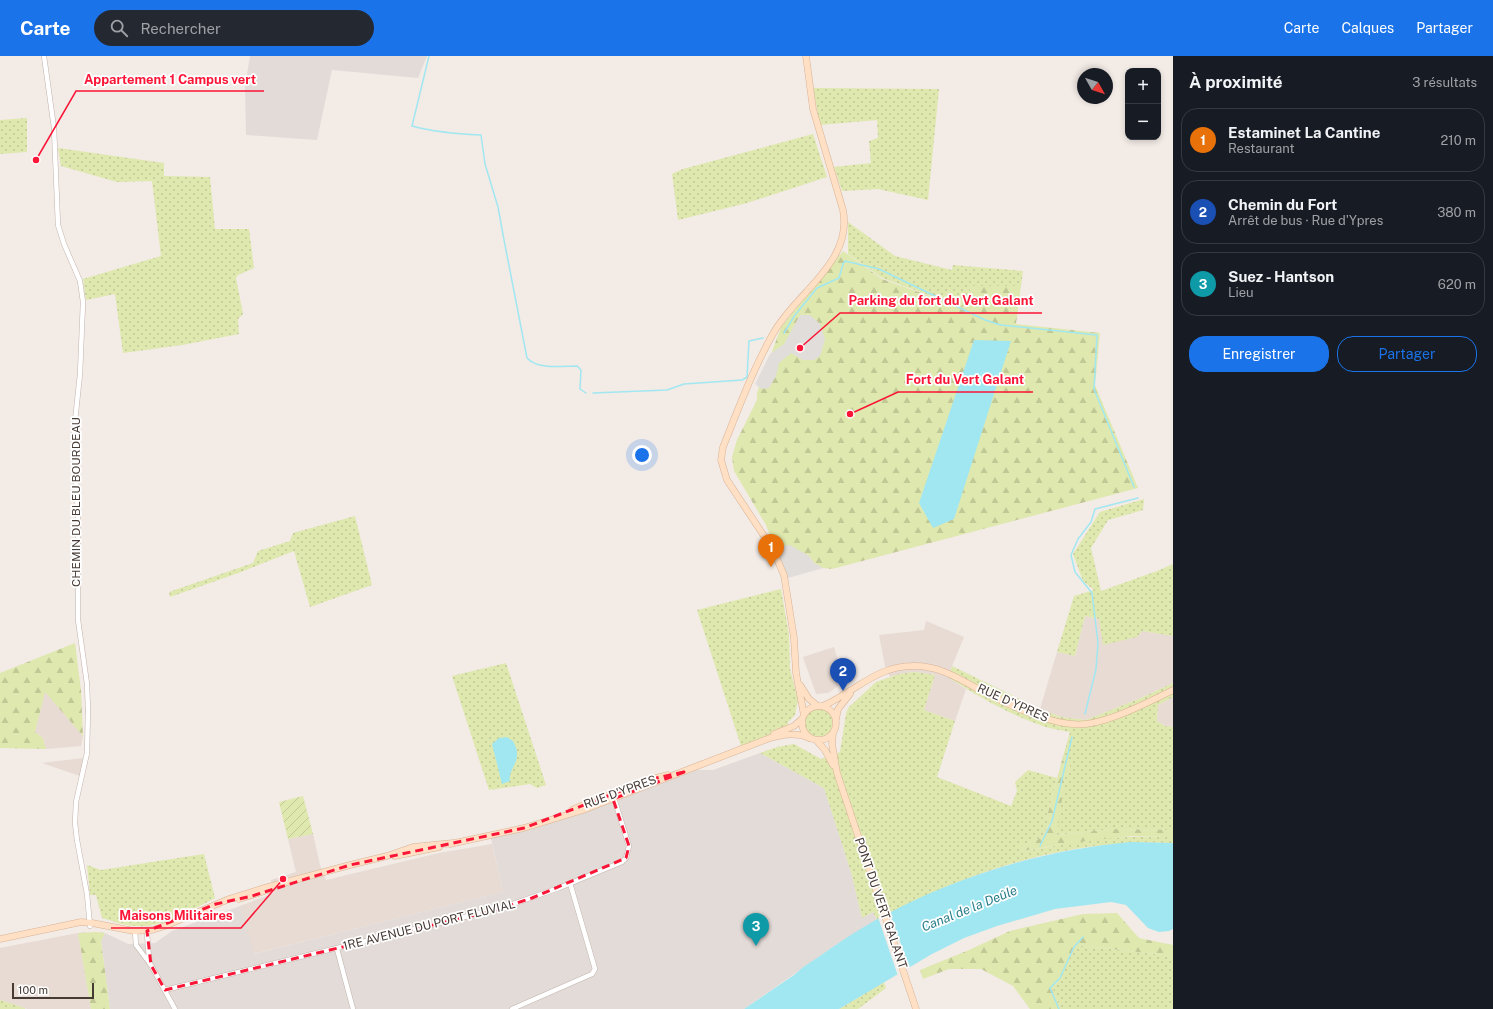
<!DOCTYPE html>
<html lang="fr">
<meta charset="utf-8">
<style>
body{margin:0;font-family:"Public Sans",sans-serif;background:#242831;color:#f1f3f6}
.controls{position:absolute;right:12px;top:12px;display:grid;overflow:hidden;border-radius:8px;box-shadow:0 2px 6px #0003}
.controls button{width:36px;height:36px;display:grid;place-items:center;padding:0;border:0;border-bottom:1px solid #363941;background:#171b24;color:#f1f3f6;font:20px sans-serif}
.compass{position:absolute;left:1077px;top:12px;width:36px;height:36px;border-radius:50%;background:#171b24;box-shadow:0 2px 6px #0003;rotate:129deg}
.scale{position:absolute;left:12px;bottom:10px;width:82px;box-sizing:border-box;padding-left:4px;border:2px solid #463a35;border-top:0;font-size:11px;line-height:14px;white-space:nowrap;color:#463a35;-webkit-text-stroke:3px #fff;paint-order:stroke}
.you{position:absolute;left:642px;top:399px;width:14px;height:14px;margin:-10px;border:3px solid #fff;border-radius:50%;background:#1a73e8;box-shadow:0 0 0 6px #1a73e833}
.badge{display:grid;place-items:center;width:26px;height:26px;border-radius:50%;background:#1a73e8;color:#fff;font-size:13px;font-weight:700}
.pin{position:absolute;translate:-50% -33px;filter:drop-shadow(0 1px 2px #0008)}
.pin::after{content:'';position:absolute;top:21px;width:14px;height:12px;background:inherit;clip-path:polygon(0 0,100% 0,50% 100%)}
.list{margin:0;padding:0;list-style:none}
h2{display:flex;justify-content:space-between;align-items:center;height:52px;margin:0;padding:0 16px;font-size:17px}
h2 small{font-size:13px;font-weight:400;color:#9ea1a6}
.list li{display:grid;grid-template-columns:26px 1fr auto;gap:12px;align-items:center;box-sizing:border-box;height:64px;margin:0 8px 8px;padding:0 8px;border:1px solid #363941;border-radius:16px}
.list b{display:block;font-size:15px;white-space:nowrap}
.list p{margin:0;font-size:13px;white-space:nowrap;color:#9ea1a6}
.list em{font-size:13px;font-style:normal;color:#9ea1a6}
.actions{display:flex;gap:8px;padding:12px 16px}
.actions a{flex:1;padding:9px 0;border:1px solid #1a73e8;border-radius:16px;text-align:center;font-size:14px;color:#1a73e8}
.actions .main{background:#1a73e8;color:#fff}
.icon{flex:none;width:22px;height:22px;fill:none;stroke:currentColor;stroke-width:2;stroke-linecap:round;stroke-linejoin:round}
.map{position:relative;flex:none;width:1173px;height:953px;overflow:hidden}
header{display:flex;align-items:center;gap:24px;box-sizing:border-box;height:56px;padding:0 20px;background:#1a73e8;color:#fff}
header strong{font-size:19px}
nav{display:flex;gap:22px;margin-inline-start:auto;font-size:14px}
.search{width:280px;height:36px;background:#242831;display:flex;align-items:center;gap:10px;box-sizing:border-box;padding:0 14px;border-radius:22px;color:#9ea1a6;font-size:15px}
main{display:flex}
aside{flex:1;background:#171b24}
.map>svg:first-child{display:block}
</style>
<header>
<strong>Carte</strong>
<div class="search"><svg class="icon" aria-label="search" viewBox="0 0 24 24"><circle cx="10" cy="10" r="6"/><path d="M15 15l6 6"/></svg>Rechercher</div>
<nav><a>Carte</a><a>Calques</a><a>Partager</a></nav>
</header>
<main>
<div class="map">
<svg width="1173" height="953" viewBox="0 0 1173 953">
<defs>
<pattern id="grass-dots" width="8" height="8" patternUnits="userSpaceOnUse"><rect width="8" height="8" fill="#dfe8ae"/><path d="M2 2h.1M6 6h.1" fill="none" stroke="#c1c896" stroke-width="1.8" stroke-linecap="round"/></pattern>
<pattern id="forest-firs" width="22" height="20" patternUnits="userSpaceOnUse"><rect width="22" height="20" fill="#dfe8ae"/><path d="M5 1l3.5 6h-7zM16 11l3.5 6h-7z" fill="#c1c896"/></pattern>
<pattern id="garden-furrows" width="10" height="10" patternUnits="userSpaceOnUse"><rect width="10" height="10" fill="#dfe8ae"/><path d="M-1 1l2-2M0 10L10 0M9 11l2-2" fill="none" stroke="#c1c896"/></pattern>
</defs>
<rect width="100%" height="100%" fill="#f3ebe6"/>
<path fill="#e7dbd4" d="M1085,560L1142,575L1173,580V627L1141,642L1086,664L1061,661L1040,653L1057,596L1075,600Z
M926,565L964,581L952,610L949,622L966,633L955,665L924,654L935,619L915,616L899,618L890,621L885,610L879,579L924,574Z
M834,591L844,626L828,637L816,638L803,601Z
M45,635L83,680L81,690L46,693L43,682L35,676Z
M1173,641V671L1165,670L1157,665L1158,649Z
M83,702L80,720L42,707Z
M313,778L320,809L326,824L439,797L492,788L503,836L253,898L240,850L274,837L271,824L296,816L288,783Z
M78,877L91,953H27L0,944V892Z"/>
<path fill="#e2dbd8" d="M250,0H427L418,22L332,14L317,84L246,79L245,30Z
M760,697L824,732L851,816L862,862L873,856L877,864L837,888L744,953H110L101,884L105,877L128,888L155,887L172,875L240,850L254,898L503,836L491,782L539,771L620,742L698,713L699,714H713Z"/>
<path fill="url(#grass-dots)" d="M813,32L939,33L928,144L878,133L842,135L834,111L871,107L869,85L878,82L877,64L820,69Z
M27,62V96L0,98V64Z
M813,78L827,121L747,147L678,164L672,118L683,113Z
M58,92L164,107V120L210,121L215,173H249L254,212L238,219L236,222L243,258L238,263L239,278L182,289L123,297L115,238L86,244L83,223L161,200L152,125L117,126L61,110Z
M848,166L895,200L952,214L953,209L1023,215L1021,230H971L966,253L882,222L848,198Z
M1144,443L1143,454L1108,464L1091,492L1101,535L1157,515L1173,508V580L1142,575L1137,581L1103,589L1099,563L1085,560L1075,600L1057,596L1074,540L1094,534L1083,525L1073,498L1100,456Z
M355,460L372,529L310,551L294,495L241,516L170,541L169,536L253,507L258,495L290,485L293,477Z
M781,533L789,579L790,613L798,644L795,659L788,666V671L741,690L697,554Z
M506,607L546,729L537,732L530,728L489,734L452,620Z
M952,610L1040,653L1061,661L1086,664L1141,642L1173,627V641L1158,649L1157,665L1165,670L1173,671V774L1113,773L1056,779L1065,722L1070,710L1062,704L1070,676C1061,674 1051,673 1043,670C1010,659 978,640 949,622Z
M915,616L935,619L924,654L955,665L937,721L1011,750L1017,735L1015,726L1028,714L1057,722L1046,764L1050,767L1041,782L1021,790L1022,795C1044,793 1065,787 1087,784C1115,781 1144,780 1173,780V787C1159,787 1145,786 1131,787C1042,791 955,822 877,864L873,856L862,862L851,816L824,732L760,697L777,691L794,688L821,703L840,696L846,658L848,652L876,626L899,618Z
M805 667a14 14 0 1 1 28 0a14 14 0 1 1-28 0Z
M204,798L215,842C191,854 163,872 136,870C125,870 113,865 102,862L96,839H90L87,809L101,814Z
M1076,889L1173,900V953H1061L1053,934Z
M884,926L886,932L858,953H839Z
M0,944L25,952V953H0Z"/>
<path fill="url(#forest-firs)" d="M843,195L882,223L966,253L971,230H1021L1016,268L1100,277L1095,329L1138,432L832,513L823,512L814,507L809,500L778,490L769,477L766,469L734,415L732,401L737,384L757,344V337L781,271Z
M75,587L81,634L83,680L45,636L35,676L43,682L46,693L0,692V617Z
M1062,704L1070,710L1065,722L1057,779L1112,773L1173,774V780H1133L1086,785L1022,795L1021,790L1041,782L1050,768L1046,764Z
M1117,857L1139,882L1173,889V900L1076,889L1053,934L1061,953H1030L1013,930L981,913H949L923,923L920,914L969,894L1010,875L1083,858Z
M96,876L105,877L101,885L110,953H91L78,877Z"/>
<path fill="url(#garden-furrows)" d="M303,740L313,778L288,783L279,746Z"/>
<path fill="#e1dddb" d="M800,259H810L820,268L825,283L820,300L814,304H803L791,297L779,307L776,320L769,332L762,333L755,328L770,298L784,288Z
M790,489L809,500L814,507L823,512L788,522L775,491Z"/>
<path fill="#a1e7f1" d="M974,284L1011,285L954,463L933,472L919,447Z
M507,681L513,685C515,689 517,693 517,697C518,708 508,715 510,725L502,728L492,688L499,682Z
M1131,786L1173,787V873L1169,875L1159,876L1148,872L1126,849L1111,846L1055,853L997,870L964,882L932,898L839,953H744L794,919L802,912C826,896 849,879 874,865C953,821 1041,794 1131,786Z"/>
<path fill="#f3ebe6" d="M889,855L910,913L898,920L878,861Z"/>
<g fill="none" stroke-linecap="round" stroke-linejoin="round">
<path stroke="#a1e7f1" stroke-width="1.5" d="M429,0L412,70C434,76 457,78 481,79L485,108L498,151L504,184L527,302C538,314 562,310 577,310L581,314L580,333L586,337
M784,277L795,259L817,232L839,222L843,208L845,205L879,213L985,264L1001,269L1097,279L1094,333L1134,431
M593,337L667,334L684,328L742,324L747,321L749,285L763,282
M1085,658L1096,613L1098,587L1092,537L1075,516L1071,499L1078,483L1091,466L1095,453L1138,442
M1040,790L1052,765L1072,681
M1059,953L1050,932L1060,922L1074,891L1083,881"/>
<g stroke="#c2b3ab" stroke-width="5.5">
<path id="minor" d="M44,0L54,72L58,169L64,188L80,225L83,246L80,318L75,365L74,384L78,458V564L87,628L88,654L87,697L76,746L75,767L77,784L87,838L90,870
M135,875L136,889L151,909L175,953
M147,875L148,892L150,908
M337,893L353,953
M165,934L501,852L559,832L622,806L626,802L629,790L614,742
M512,953L592,918L595,913L570,827"/>
</g>
<g stroke="#d7b397" stroke-width="7">
<path id="secondary" d="M800,629L809,643L818,650
M802 667a17 17 0 1 1 34 0a17 17 0 1 1-34 0Z
M822,650C831,647 838,642 846,637C868,624 886,610 912,610C938,609 958,622 980,634C1007,648 1055,672 1086,668C1112,665 1149,646 1173,634
M804,659L796,617L794,582L784,519L772,492L727,424L721,404L723,391L727,381C741,346 755,309 774,276C797,236 853,206 843,154L813,53L806,0
M836,663L838,653L850,638
M833,677L832,688L837,717L916,953
M774,678L794,670L802,663
M816,684L825,694L833,709
M572,754L590,746L652,723L668,719
M450,788L524,772L583,754L770,682C783,679 797,676 809,682
M395,800L439,791
M239,843L268,834
M0,883L81,866L92,867L134,875L152,874L165,870L229,843L261,833L350,809L387,800L413,791L453,787"/>
</g>
<use href="#minor" stroke="#fff" stroke-width="4.5"/>
<use href="#secondary" stroke="#ffe0c4" stroke-width="6"/>
</g>
<path fill="none" stroke="#fb1536" stroke-width="3" stroke-dasharray="8 5" stroke-linejoin="round" d="M684,716L613,743L629,790L626,802L532,842L499,853L165,934L151,909L147,875L216,848L252,840L350,809L524,772L652,723Z"/>
<g text-anchor="middle" stroke-width="3.5" stroke-linejoin="round" paint-order="stroke">
<g font-size="12" fill="#463a35" stroke="#fff">
<text transform="translate(76 446) rotate(-90)" y="4">CHEMIN DU BLEU BOURDEAU</text>
<text transform="translate(1013 647) rotate(24)" y="4">RUE D'YPRES</text>
<text transform="translate(620 736) rotate(-20)" y="4">RUE D'YPRES</text>
<text transform="translate(881 847) rotate(71)" y="4">PONT DU VERT GALANT</text>
<text transform="translate(429 869) rotate(-14)" y="4">1RE AVENUE DU PORT FLUVIAL</text>
</g>
<g font-size="13" font-style="italic" fill="#277d8a" stroke="#fff">
<text transform="translate(969 852) rotate(-22)" y="5">Canal de la Deûle</text>
</g>
</g>
<path fill="none" stroke="#fb1536" stroke-width="1.5" d="M36 104L76 35H264M800 292L840 257H1042M850 358L898 336H1033M283 823L241 872H111"/>
<g fill="#fb1536" stroke="#fff" stroke-width="1.5">
<circle cx="36" cy="104" r="4"/>
<circle cx="800" cy="292" r="4"/>
<circle cx="850" cy="358" r="4"/>
<circle cx="283" cy="823" r="4"/>
</g>
<g font-size="13" text-anchor="middle" font-weight="bold" fill="#fb1536" stroke="#fff" stroke-width="3.5" stroke-linejoin="round" paint-order="stroke">
<text x="170" y="28">Appartement 1 Campus vert</text>
<text x="941" y="249">Parking du fort du Vert Galant</text>
<text x="965" y="328">Fort du Vert Galant</text>
<text x="176" y="864">Maisons Militaires</text>
</g>
</svg>
<div class="controls">
<button>+</button>
<button>−</button>
</div>
<svg class="compass" viewBox="-18 -18 36 36"><path d="M0-13l5 13h-10z" fill="#e53935"/><path d="M0 13l5-13h-10z" fill="#9ea1a6"/></svg>
<div class="scale">100 m</div>
<div class="you"></div>
<div class="pin badge" style="left:771px;top:511px;background:#e8710a">1</div>
<div class="pin badge" style="left:843px;top:635px;background:#1a4fb4">2</div>
<div class="pin badge" style="left:756px;top:890px;background:#0f9aa8">3</div>
</div>
<aside>
<h2>À proximité<small>3 résultats</small></h2>
<ul class="list">
<li><span class="badge" style="background:#e8710a">1</span><div><b>Estaminet La Cantine</b><p>Restaurant</p></div><em>210 m</em></li>
<li><span class="badge" style="background:#1a4fb4">2</span><div><b>Chemin du Fort</b><p>Arrêt de bus · Rue d'Ypres</p></div><em>380 m</em></li>
<li><span class="badge" style="background:#0f9aa8">3</span><div><b>Suez - Hantson</b><p>Lieu</p></div><em>620 m</em></li>
</ul>
<div class="actions"><a class="main">Enregistrer</a><a>Partager</a></div>
</aside>
</main>
